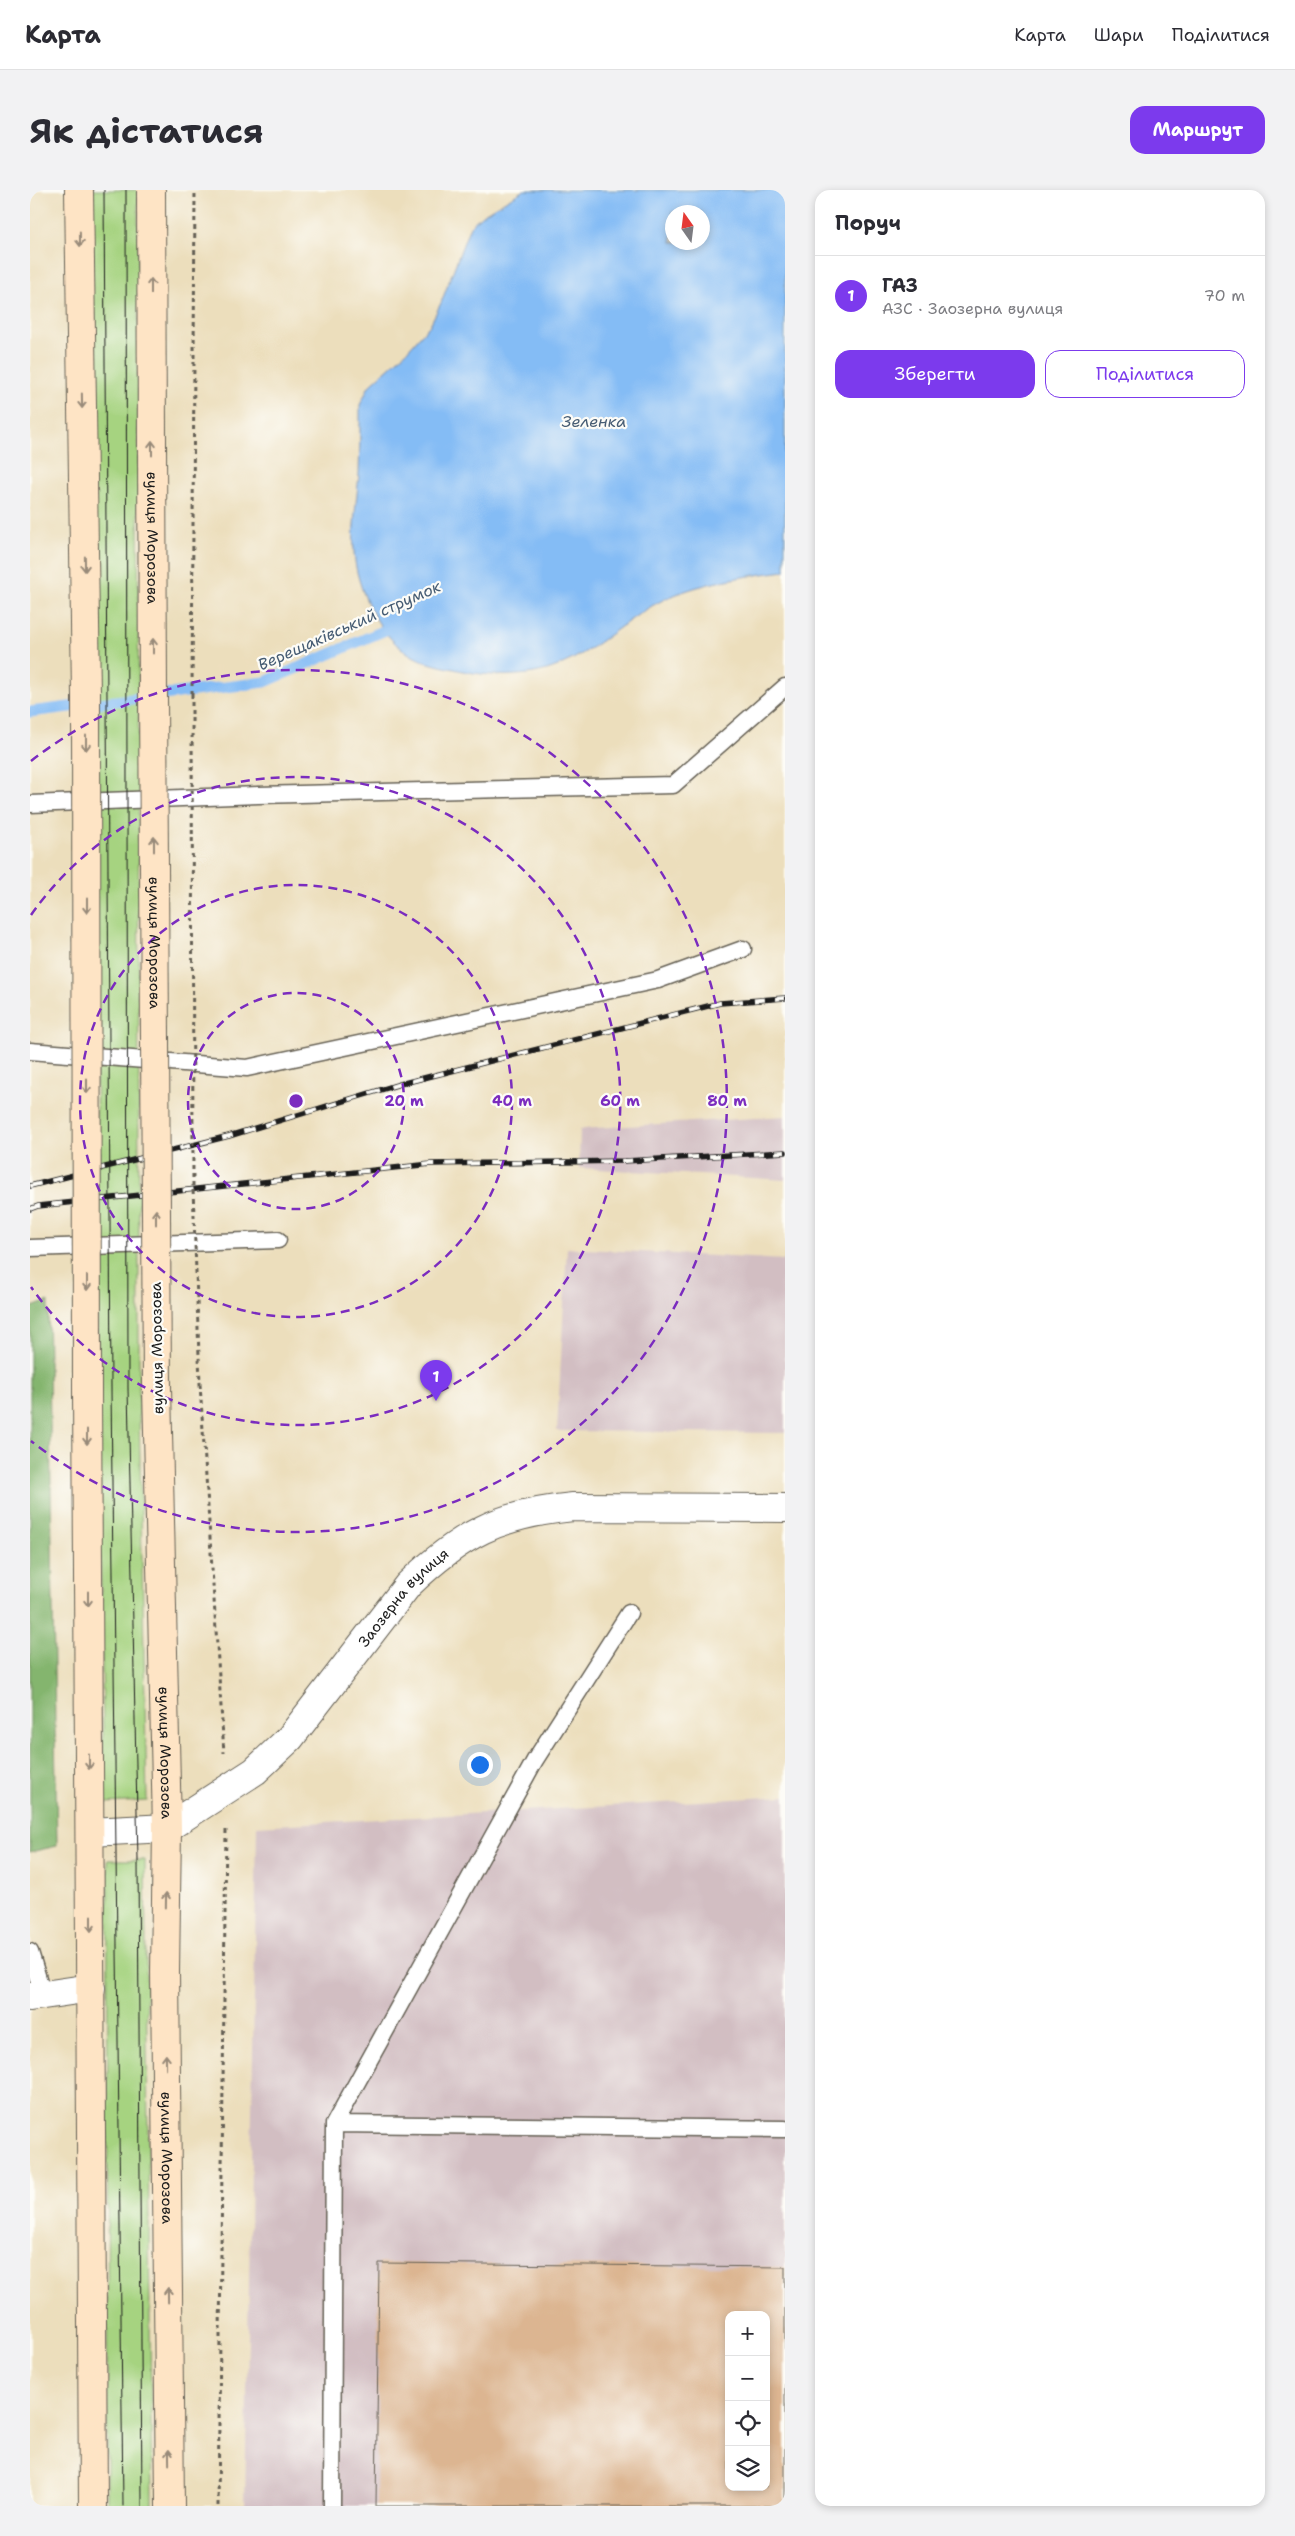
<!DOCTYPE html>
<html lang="uk">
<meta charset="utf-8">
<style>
body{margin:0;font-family:"Shantell Sans",sans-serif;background:#f2f2f3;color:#2b2b33}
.controls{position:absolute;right:15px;bottom:15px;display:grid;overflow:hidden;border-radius:10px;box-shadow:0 2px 8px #0003}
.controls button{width:45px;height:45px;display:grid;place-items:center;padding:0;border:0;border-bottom:1px solid #e1e1e2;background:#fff;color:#2b2b33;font:25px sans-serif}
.compass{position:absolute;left:635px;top:15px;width:45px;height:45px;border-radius:50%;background:#fff;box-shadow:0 2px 8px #0003;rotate:346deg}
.you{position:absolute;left:449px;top:1574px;width:18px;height:18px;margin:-12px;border:4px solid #fff;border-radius:50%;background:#1a73e8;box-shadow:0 0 0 8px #1a73e833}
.badge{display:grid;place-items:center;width:32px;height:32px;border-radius:50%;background:#7c3aed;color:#fff;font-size:16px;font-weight:700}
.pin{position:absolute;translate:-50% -41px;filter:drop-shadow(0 1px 2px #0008)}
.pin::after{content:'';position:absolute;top:26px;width:18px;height:15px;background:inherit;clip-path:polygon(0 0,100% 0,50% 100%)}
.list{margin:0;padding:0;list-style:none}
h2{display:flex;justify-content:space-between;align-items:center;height:65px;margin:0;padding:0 20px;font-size:21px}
h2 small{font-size:16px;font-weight:400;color:#7c7c81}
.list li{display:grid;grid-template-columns:32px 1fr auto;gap:15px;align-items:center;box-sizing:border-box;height:80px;padding:0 20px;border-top:1px solid #e1e1e2}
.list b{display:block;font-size:19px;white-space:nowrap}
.list p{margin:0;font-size:16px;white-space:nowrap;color:#7c7c81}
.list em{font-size:16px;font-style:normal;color:#7c7c81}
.actions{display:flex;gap:10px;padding:15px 20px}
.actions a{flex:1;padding:11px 0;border:1px solid #7c3aed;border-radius:15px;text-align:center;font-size:18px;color:#7c3aed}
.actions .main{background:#7c3aed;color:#fff}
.icon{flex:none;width:28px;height:28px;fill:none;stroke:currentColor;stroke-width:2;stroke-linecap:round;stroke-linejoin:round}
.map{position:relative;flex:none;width:755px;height:2316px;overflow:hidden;border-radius:15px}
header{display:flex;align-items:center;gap:30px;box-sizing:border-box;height:70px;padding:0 25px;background:#fff;border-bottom:1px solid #e1e1e2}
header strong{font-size:24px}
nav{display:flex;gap:28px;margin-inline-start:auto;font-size:18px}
.intro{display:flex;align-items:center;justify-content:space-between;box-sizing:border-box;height:120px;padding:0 30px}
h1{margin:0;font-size:35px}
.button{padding:12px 22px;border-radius:15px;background:#7c3aed;color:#fff;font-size:18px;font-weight:700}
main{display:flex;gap:30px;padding:0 30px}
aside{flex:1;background:#fff;border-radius:15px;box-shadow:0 2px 8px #0003}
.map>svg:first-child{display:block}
</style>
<header>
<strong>Карта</strong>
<nav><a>Карта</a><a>Шари</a><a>Поділитися</a></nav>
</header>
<div class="intro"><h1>Як дістатися</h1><a class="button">Маршрут</a></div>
<main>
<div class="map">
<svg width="755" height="2316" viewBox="0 0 755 2316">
<rect width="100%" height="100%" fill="#fdfcf7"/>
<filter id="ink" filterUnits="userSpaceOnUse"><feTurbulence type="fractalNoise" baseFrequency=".02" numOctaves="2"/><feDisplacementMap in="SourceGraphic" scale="10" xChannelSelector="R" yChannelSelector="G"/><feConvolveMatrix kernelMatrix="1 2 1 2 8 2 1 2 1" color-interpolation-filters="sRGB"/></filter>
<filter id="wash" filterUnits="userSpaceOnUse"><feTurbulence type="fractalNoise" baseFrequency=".0096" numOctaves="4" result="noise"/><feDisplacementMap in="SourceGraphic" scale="20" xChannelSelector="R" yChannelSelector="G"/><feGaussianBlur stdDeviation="1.12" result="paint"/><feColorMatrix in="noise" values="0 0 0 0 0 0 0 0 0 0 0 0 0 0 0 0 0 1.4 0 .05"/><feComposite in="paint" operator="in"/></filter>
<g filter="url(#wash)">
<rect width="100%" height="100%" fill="#ecdebc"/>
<path fill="#d2bec2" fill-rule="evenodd" d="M755,926V990L549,978L550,939Z
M537,1058L755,1070V1243L527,1241Z
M755,1606V2316H215L227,1636ZM699,2125H736V2297H699Z"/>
<path fill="#a6d380" stroke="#61784e" d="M61,0H108L109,1222L117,1611L74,1613L68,1183Z
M78,1670H115L122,2316H77Z"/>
<path fill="#84b56e" stroke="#506845" d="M18,1111L27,1656L0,1662V1118Z"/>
<path fill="#84bcf5" stroke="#506c88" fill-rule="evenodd" d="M494,0H755V381C716,386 673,392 637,408C598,426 568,460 528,476C497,489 456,487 424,479C408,476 391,472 378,463C348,445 326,397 324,362C322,336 327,310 329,283C330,261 330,238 330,215L339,196L376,162L400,135L411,113L440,36L452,25ZM642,22H672V52H642Z"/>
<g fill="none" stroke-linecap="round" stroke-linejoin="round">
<path stroke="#84bcf5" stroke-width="11" d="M0,522L235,492L367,435"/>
</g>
<g id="blocks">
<path fill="#dcb591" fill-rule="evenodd" d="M349,2073L755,2077V2316H346ZM699,2125H736V2297H699Z"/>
</g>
</g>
<g filter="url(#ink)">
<use href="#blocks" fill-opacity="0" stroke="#656054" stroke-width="1"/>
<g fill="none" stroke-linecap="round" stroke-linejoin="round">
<g stroke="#656054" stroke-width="19">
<path id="service" d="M0,614L228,605L643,595L755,497
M0,861L217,878L628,790L713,759
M0,1058L248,1050
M0,1762L13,1805
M304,1934L755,1939
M302,2316L304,1934L505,1570L599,1423"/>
</g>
<g stroke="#656054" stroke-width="30">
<g id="minor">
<path id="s1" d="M60,1642L137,1638L225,1581L260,1548L378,1395C431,1344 469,1324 543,1317L755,1318"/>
</g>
</g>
<g stroke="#656054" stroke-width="30">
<path id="tertiary" d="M0,1807L61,1798"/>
</g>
<g stroke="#656054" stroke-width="30">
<g id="secondary">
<path d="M49,0L56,505"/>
<path id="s2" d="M121,0L123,505"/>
<path d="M57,1198L63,2316"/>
<path id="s3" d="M127,1198L137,1638L135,1782L140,2316"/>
</g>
</g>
<path stroke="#656054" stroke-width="3" stroke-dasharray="4 4" stroke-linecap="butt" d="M162,504L165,0
M170,1194L194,1563
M188,2316L196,1639"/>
<use href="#service" stroke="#fff" stroke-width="16"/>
<use href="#minor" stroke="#fff" stroke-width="28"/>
<use href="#tertiary" stroke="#fff" stroke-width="28"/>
<use href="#secondary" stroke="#fee4c5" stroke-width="28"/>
<path stroke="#1c1c1c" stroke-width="1" d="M74,0L81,1198L93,2316
M96,0L98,1198L108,1670L112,2316"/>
<g stroke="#1c1c1c" stroke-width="5.5">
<path id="rail" d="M0,996L199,946L370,894L690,813L755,808
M0,1019L8,1016L401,974L595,971L755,962"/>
</g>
<use href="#rail" stroke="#fdfcf7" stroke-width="4" stroke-dasharray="11" stroke-linecap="butt"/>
<g stroke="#656054" stroke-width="30" stroke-linecap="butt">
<g id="secondary-bridge">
<path d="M56,505L57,1198"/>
<path id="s4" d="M123,505L127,1198"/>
</g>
</g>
<path stroke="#656054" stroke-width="3" stroke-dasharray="4 4" stroke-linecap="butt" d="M162,504L163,998L170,1194"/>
<use href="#secondary-bridge" stroke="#fee4c5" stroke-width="28"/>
</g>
<defs><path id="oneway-shaft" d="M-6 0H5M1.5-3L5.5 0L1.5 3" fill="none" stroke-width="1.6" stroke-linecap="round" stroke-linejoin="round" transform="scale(1.25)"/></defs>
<g stroke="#988a79">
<use href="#oneway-shaft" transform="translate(50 49) rotate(89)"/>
<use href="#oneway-shaft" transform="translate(121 96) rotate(-90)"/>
<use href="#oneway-shaft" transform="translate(52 211) rotate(89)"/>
<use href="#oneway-shaft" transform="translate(122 258) rotate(-90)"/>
<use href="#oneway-shaft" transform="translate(55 374) rotate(89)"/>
<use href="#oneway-shaft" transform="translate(123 456) rotate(-90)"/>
<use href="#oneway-shaft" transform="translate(56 553) rotate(90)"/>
<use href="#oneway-shaft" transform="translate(124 654) rotate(-90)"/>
<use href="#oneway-shaft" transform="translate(57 716) rotate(90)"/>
<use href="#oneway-shaft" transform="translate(57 896) rotate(90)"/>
<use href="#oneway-shaft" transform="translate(126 1027) rotate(-90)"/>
<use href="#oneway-shaft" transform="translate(57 1093) rotate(90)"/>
<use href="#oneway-shaft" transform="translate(57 1247) rotate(90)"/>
<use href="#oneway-shaft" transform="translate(58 1409) rotate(90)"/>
<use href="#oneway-shaft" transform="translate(59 1572) rotate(90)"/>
<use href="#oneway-shaft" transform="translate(136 1710) rotate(-89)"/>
<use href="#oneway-shaft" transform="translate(61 1734) rotate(90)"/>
<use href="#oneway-shaft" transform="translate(136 1872) rotate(-91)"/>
<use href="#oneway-shaft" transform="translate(138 2105) rotate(-91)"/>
<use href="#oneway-shaft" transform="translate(139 2267) rotate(-91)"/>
</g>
</g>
<g fill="none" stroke="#7b2cbf" stroke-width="2.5" stroke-dasharray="9 6">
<circle cx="266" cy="911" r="108"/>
<circle cx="266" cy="911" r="216"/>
<path d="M1 725A324 324 0 1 1 1 1097"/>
<path d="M1 571A431 431 0 1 1 1 1251"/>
</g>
<g text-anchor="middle" stroke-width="4.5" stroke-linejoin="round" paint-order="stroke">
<g font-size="15" fill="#1c1c1c" stroke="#fdfcf7">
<text dy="5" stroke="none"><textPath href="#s2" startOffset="348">вулиця Морозова</textPath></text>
<text dy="5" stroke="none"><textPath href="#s4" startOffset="248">вулиця Морозова</textPath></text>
<text transform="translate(127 1158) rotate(-91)" y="5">вулиця Морозова</text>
<text dy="5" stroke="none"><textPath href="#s1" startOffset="411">Заозерна вулиця</textPath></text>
<text dy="5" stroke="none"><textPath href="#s3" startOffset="365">вулиця Морозова</textPath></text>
<text dy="5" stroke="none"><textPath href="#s3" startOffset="770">вулиця Морозова</textPath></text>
</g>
<g font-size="16" font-style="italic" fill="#465c73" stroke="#fdfcf7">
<text x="564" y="237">Зеленка</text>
<text transform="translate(319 435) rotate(-24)" y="6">Верещаківський струмок</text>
</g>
</g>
<circle cx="266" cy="911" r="8" fill="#7b2cbf" stroke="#fdfcf7" stroke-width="2.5"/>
<g font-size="15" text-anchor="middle" font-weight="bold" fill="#7b2cbf" stroke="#fdfcf7" stroke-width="4.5" stroke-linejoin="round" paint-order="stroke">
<text x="374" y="916">20 m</text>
<text x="482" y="916">40 m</text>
<text x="590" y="916">60 m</text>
<text x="697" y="916">80 m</text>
</g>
</svg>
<div class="controls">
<button>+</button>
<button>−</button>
<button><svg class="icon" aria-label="locate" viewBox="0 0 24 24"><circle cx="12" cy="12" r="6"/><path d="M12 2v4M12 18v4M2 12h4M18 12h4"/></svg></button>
<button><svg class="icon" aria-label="layers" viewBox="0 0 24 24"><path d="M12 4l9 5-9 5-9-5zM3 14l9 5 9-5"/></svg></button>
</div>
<svg class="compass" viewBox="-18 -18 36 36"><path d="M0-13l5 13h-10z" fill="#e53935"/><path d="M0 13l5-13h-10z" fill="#7c7c81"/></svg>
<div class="you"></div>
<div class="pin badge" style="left:406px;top:1211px">1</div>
</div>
<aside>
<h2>Поруч<small></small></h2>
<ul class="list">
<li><span class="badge">1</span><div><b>ГАЗ</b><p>АЗС · Заозерна вулиця</p></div><em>70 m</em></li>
</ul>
<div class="actions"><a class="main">Зберегти</a><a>Поділитися</a></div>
</aside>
</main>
